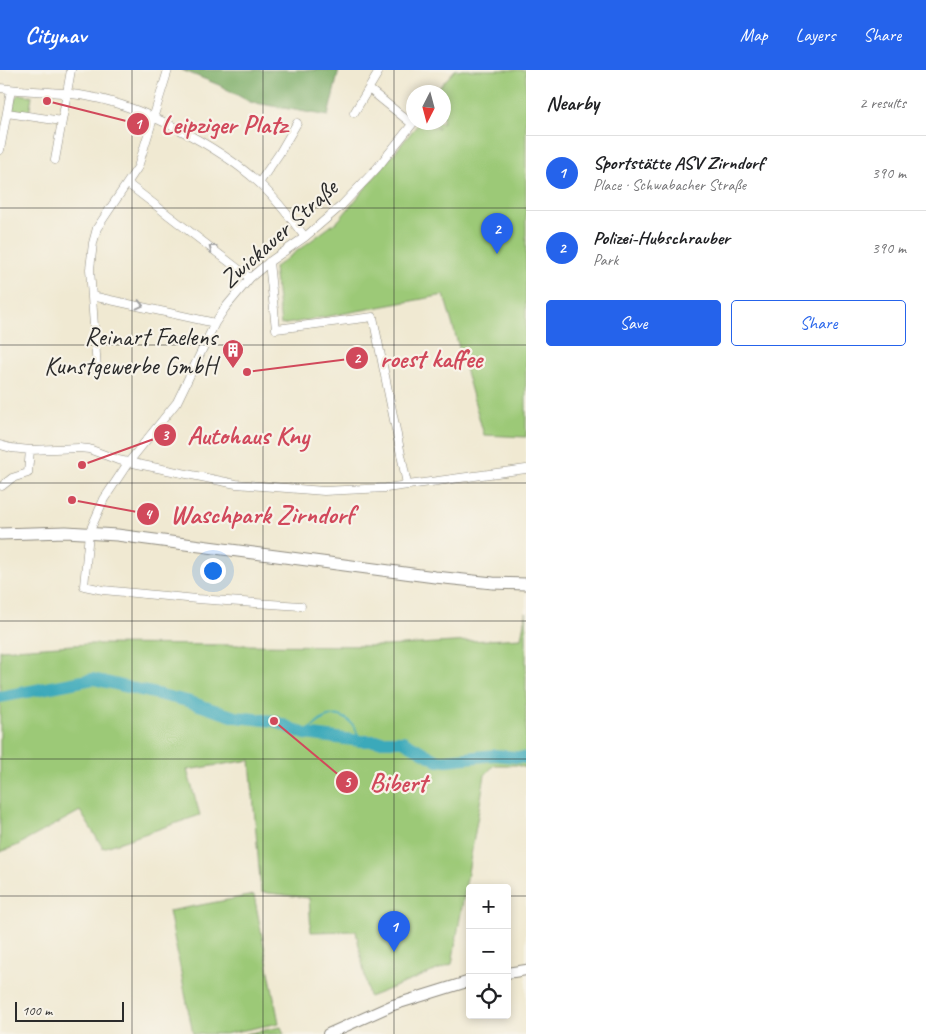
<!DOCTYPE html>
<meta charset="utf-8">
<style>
body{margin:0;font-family:Caveat,sans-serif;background:#f6f6f6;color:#202124}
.controls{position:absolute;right:15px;bottom:15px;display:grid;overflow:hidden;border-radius:5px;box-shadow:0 2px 8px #0003}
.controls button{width:45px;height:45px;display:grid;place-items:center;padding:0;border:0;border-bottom:1px solid #e0e0e0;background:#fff;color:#202124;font:25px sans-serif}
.compass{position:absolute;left:406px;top:15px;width:45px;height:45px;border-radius:50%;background:#fff;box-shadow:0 2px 8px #0003;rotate:186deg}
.scale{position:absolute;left:15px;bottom:12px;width:109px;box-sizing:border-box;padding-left:5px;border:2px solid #2b2b2b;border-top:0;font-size:14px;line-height:18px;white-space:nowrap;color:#2b2b2b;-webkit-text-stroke:4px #f7f3e8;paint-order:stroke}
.you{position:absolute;left:212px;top:500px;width:18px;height:18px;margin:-12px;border:4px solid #fff;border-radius:50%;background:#1a73e8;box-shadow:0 0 0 8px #1a73e833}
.badge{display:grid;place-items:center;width:32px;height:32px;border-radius:50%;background:#2563eb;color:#fff;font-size:16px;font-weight:700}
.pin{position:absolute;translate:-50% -41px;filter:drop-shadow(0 1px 2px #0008)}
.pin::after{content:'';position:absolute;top:26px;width:18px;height:15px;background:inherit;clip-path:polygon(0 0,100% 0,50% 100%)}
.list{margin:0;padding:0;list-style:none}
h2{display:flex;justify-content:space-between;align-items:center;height:65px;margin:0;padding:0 20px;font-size:21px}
h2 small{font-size:16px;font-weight:400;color:#757577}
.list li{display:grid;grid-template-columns:32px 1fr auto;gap:15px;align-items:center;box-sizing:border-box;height:75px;padding:0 20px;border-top:1px solid #e0e0e0}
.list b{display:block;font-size:19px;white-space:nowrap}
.list p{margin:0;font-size:16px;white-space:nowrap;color:#757577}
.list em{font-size:16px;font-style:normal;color:#757577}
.actions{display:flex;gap:10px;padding:15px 20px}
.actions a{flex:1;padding:11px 0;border:1px solid #2563eb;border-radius:5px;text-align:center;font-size:18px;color:#2563eb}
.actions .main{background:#2563eb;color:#fff}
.icon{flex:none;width:28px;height:28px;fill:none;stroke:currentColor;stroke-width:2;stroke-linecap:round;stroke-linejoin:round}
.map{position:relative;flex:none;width:526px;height:964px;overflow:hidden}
header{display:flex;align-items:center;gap:30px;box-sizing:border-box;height:70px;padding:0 25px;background:#2563eb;color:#fff}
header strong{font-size:24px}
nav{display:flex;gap:28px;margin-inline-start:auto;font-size:18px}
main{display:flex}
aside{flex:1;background:#fff}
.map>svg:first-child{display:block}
</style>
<header>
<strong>Citynav</strong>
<nav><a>Map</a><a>Layers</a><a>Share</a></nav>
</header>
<main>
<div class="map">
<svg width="526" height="964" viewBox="0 0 526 964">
<rect width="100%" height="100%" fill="#f7f3e8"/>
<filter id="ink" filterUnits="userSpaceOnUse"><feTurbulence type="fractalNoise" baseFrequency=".02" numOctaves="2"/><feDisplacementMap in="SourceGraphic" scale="10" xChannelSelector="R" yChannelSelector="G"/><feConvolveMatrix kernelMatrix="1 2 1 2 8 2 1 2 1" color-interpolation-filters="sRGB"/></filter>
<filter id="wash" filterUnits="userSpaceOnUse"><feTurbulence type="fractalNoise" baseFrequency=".0096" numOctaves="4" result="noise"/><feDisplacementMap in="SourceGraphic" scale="20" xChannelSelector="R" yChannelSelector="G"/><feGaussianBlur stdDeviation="1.12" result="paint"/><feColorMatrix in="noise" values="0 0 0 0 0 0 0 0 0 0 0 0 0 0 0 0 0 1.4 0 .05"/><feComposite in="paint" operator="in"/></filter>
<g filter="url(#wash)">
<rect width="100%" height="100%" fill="#f0e9d2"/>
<path fill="#9cc977" stroke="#647a51" d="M455,0H526V367L484,365L444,225L281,255L274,198L339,150L419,53H425L439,59L434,53L443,52V22H435Z
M19,24L32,26L29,43L12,40L15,28Z
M526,542V698L517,695H494L485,705L452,894L369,927L356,861L311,862L309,828L261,822L250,690L187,700L200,745L103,778L80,741L16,776L0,782V580L88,574L386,576L521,568Z
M254,825L279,953L225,964H193L169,841Z
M281,957L284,964H245Z"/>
<path fill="#7dad68" stroke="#546c4a" d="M182,0H339L328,46L250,32L219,15Z"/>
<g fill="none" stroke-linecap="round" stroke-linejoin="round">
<path stroke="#3ba9ba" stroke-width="2" d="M305,664C317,653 331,637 349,651C355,655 358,665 361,671"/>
<path stroke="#3ba9ba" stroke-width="12" d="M0,627L93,609L187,631L235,647L274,651L305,664L361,671H403L438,691L495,685L526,688"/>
</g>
</g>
<g filter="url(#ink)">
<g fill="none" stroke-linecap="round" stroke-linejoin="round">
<g stroke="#8e8a7e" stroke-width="9">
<path id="minor" d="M0,18C30,22 61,21 91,27C144,37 218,76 258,112C276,128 290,148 305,167
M369,19L412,54
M7,43L62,51L71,0
M354,43L378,3
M0,80L11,20
M55,90L62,51
M259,113L279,84L297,53
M128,114L250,208
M269,192L276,259L373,247L407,414
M92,226L215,253
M97,299L90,199L93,173L97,158L138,97L168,0
M0,375L11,378L30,380L79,378L89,379L118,390L236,414L324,421L386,418L526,399
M2,416L12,408L28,403L30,380
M301,536L197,529L103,520L84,516L89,463L104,429L128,393L177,332L215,253L225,238L250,208L269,192L305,167L341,136L377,98L414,52"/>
</g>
<g stroke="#8e8a7e" stroke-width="12">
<path id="tertiary" d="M507,903L526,900
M328,964L393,935L470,911"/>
</g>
<g stroke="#8e8a7e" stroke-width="13">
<path id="secondary" d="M0,464L66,462L117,465L435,507L493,513L526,514"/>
</g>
<use href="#minor" stroke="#fff" stroke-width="8"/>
<use href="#tertiary" stroke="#fff" stroke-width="10"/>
<use href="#secondary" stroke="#fff" stroke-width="11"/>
</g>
<defs><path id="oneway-chevron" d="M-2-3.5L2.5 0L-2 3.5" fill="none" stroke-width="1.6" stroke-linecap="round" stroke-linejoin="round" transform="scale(1.25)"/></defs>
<g stroke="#a0a0a0">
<use href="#oneway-chevron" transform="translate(212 178) rotate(-142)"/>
<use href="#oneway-chevron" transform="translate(140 235) rotate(13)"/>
</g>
</g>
<path fill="none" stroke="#2b2b2b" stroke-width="1" stroke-opacity="0.55" d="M132,0V964M263,0V964M394,0V964M0,138H526M0,275H526M0,413H526M0,551H526M0,689H526M0,826H470M507,826H526"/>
<defs>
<g id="building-pin" transform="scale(1.125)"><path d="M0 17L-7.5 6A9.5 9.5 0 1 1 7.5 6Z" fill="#d1495b" stroke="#f7f3e8"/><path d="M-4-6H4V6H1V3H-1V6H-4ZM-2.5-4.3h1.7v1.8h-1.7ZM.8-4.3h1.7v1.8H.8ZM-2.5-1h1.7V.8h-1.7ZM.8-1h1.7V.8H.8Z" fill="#fff"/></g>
</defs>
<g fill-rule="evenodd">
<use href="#building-pin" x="233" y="280"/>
</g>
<g text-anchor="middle" stroke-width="4.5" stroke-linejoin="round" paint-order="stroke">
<g font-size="25" fill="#2b2b2b" stroke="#f7f3e8">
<text transform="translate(278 163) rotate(-42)" y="9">Zwickauer Straße</text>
</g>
<g font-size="25" fill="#2b2b2b" stroke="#f7f3e8" text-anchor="end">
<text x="217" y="275">Reinart Faelens<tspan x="217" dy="29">Kunstgewerbe GmbH</tspan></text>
</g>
</g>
<path fill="none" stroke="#d1495b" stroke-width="2" d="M47 31L138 54M247 302L357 288M82 395L165 365M72 430L148 444M274 651L347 712"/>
<g fill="#d1495b" stroke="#f7f3e8" stroke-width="2">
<circle cx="47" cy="31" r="5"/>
<circle cx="247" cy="302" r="5"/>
<circle cx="82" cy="395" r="5"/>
<circle cx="72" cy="430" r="5"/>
<circle cx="274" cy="651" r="5"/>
<circle cx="138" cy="54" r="12"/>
<circle cx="357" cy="288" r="12"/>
<circle cx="165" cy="365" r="12"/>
<circle cx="148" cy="444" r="12"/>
<circle cx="347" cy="712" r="12"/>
</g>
<g font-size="15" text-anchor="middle" font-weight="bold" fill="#fff">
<text x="138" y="59">1</text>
<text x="357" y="293">2</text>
<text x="165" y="370">3</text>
<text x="148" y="449">4</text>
<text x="347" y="717">5</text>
</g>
<g font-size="26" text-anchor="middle" font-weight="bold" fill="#d1495b" stroke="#f7f3e8" stroke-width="4.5" stroke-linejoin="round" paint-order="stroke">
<text x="224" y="63">Leipziger Platz</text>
<text x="431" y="297">roest kaffee</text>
<text x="248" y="374">Autohaus Kny</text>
<text x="262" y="453">Waschpark Zirndorf</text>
<text x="398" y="721">Bibert</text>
</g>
</svg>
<div class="controls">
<button>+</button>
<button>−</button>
<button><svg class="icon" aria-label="locate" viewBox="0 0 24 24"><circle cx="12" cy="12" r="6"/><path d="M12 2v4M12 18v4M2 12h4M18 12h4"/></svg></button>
</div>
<svg class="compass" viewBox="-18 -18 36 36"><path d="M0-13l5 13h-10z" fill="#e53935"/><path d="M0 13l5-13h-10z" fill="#757577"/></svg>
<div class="scale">100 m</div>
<div class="you"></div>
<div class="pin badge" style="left:394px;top:882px">1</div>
<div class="pin badge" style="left:497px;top:184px">2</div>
</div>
<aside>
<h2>Nearby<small>2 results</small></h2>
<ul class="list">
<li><span class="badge">1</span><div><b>Sportstätte ASV Zirndorf</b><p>Place · Schwabacher Straße</p></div><em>390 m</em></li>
<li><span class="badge">2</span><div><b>Polizei-Hubschrauber</b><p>Park</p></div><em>390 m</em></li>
</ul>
<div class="actions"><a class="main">Save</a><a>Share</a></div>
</aside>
</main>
